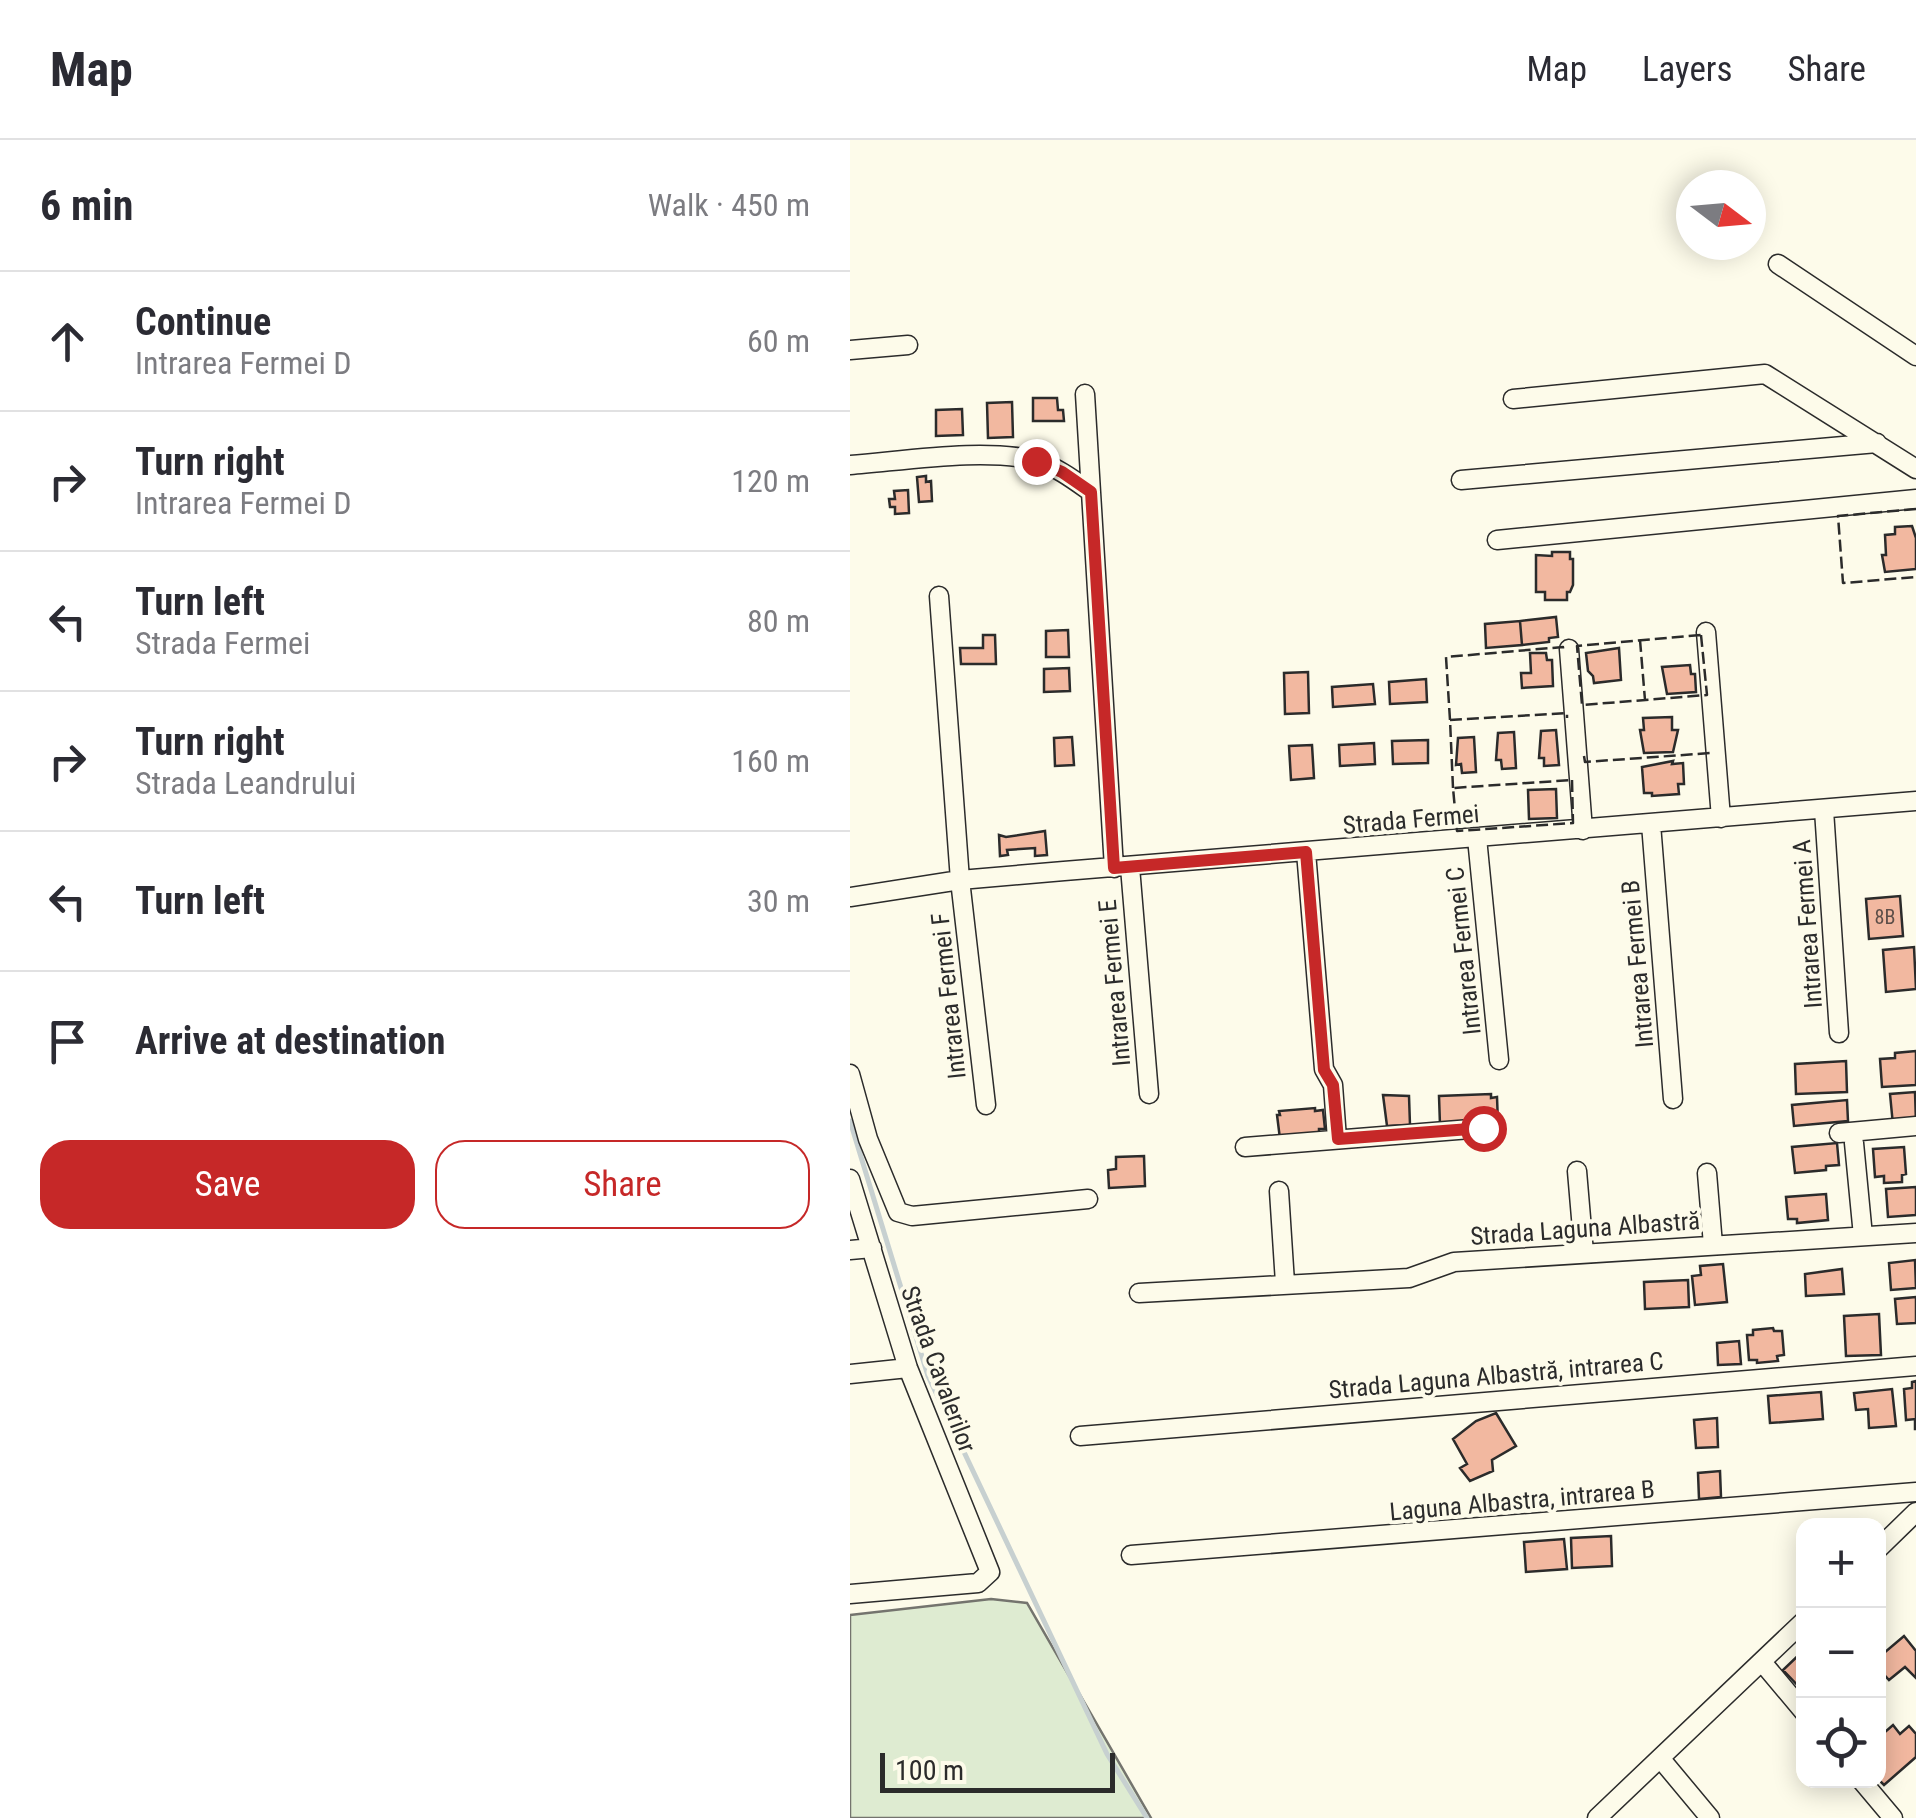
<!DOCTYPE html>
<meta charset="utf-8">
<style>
body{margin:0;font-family:"Roboto Condensed",sans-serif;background:#f7f7f7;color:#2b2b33}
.controls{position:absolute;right:30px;bottom:30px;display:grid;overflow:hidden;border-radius:20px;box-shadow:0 5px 25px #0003}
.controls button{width:90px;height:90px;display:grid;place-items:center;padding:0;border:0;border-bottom:2px solid #e1e1e2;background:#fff;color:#2b2b33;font:50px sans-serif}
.compass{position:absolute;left:826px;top:30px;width:90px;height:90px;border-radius:50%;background:#fff;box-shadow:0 5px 25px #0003;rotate:106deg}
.scale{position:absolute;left:30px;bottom:25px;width:235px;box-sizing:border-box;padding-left:10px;border:5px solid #2b2b2b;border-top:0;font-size:28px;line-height:35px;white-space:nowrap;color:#2b2b2b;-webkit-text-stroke:8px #fdfbea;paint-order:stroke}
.stop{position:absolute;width:30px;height:30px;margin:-22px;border:8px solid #c62828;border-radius:50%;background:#fff}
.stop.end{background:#c62828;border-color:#fff;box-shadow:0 2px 10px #0008}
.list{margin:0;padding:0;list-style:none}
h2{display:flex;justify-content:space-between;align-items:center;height:130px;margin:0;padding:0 40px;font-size:42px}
h2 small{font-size:32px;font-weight:400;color:#7c7c81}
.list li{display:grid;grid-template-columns:65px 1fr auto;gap:30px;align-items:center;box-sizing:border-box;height:140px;padding:0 40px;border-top:2px solid #e1e1e2}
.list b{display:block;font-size:38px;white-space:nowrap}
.list p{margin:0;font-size:32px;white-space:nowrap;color:#7c7c81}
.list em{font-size:32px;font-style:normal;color:#7c7c81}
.actions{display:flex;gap:20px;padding:30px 40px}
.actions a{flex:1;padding:22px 0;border:2px solid #c62828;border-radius:30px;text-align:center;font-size:35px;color:#c62828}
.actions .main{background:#c62828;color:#fff}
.icon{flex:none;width:55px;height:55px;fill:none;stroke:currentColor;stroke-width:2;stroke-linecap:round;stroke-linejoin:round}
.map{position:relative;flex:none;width:1066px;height:1678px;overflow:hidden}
header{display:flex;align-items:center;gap:60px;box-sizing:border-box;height:140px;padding:0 50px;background:#fff;border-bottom:2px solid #e1e1e2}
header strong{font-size:48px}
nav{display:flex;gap:55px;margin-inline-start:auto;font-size:35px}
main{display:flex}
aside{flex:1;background:#fff}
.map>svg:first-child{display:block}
</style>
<header>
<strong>Map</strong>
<nav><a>Map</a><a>Layers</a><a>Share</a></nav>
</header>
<main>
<aside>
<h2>6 min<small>Walk · 450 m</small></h2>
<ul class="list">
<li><svg class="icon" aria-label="ahead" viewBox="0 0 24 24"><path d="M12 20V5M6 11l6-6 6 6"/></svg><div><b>Continue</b><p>Intrarea Fermei D</p></div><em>60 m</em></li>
<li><svg class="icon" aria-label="right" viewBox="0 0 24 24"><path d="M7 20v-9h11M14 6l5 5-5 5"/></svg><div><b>Turn right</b><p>Intrarea Fermei D</p></div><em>120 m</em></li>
<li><svg class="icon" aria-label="left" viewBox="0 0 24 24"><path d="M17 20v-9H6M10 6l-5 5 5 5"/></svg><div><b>Turn left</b><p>Strada Fermei</p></div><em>80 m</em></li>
<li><svg class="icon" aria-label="right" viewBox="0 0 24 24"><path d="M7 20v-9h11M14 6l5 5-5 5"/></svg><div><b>Turn right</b><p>Strada Leandrului</p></div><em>160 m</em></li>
<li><svg class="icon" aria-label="left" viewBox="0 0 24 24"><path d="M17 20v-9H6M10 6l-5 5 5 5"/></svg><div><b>Turn left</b></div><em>30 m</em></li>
<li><svg class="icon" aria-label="arrive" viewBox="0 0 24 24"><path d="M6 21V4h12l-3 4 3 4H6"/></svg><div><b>Arrive at destination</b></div></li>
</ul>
<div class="actions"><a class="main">Save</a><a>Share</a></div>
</aside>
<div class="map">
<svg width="1066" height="1678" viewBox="0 0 1066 1678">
<rect width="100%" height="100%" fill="#fdfbea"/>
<path fill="#deebd1" stroke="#74746e" stroke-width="2.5" d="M141,1459L177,1463L301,1678H0V1475Z"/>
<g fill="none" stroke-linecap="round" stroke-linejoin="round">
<path stroke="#c7d0d0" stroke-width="5" d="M0,981L78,1236L257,1614L297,1678"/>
</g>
<path fill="#f2b8a0" stroke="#2b2b2b" stroke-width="2.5" d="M183,258H207L208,270H213L214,281H183Z
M162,262L163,297L138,298L137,263Z
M112,269L113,295L86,296V270Z
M76,336V342L81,341L82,361L69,362L67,337Z
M58,350L59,373L45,374V367H40L39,359H45L44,351Z
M1062,386L1066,398V429L1035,432L1032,415H1036L1035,395L1045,394V387Z
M702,412H720V419H723V445L720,452H717V460H695V452H686V415L702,416Z
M706,477L708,497L699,498V502L672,505L670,481Z
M670,481L672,505L636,508L635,484Z
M218,490L219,517H196V491Z
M133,495H145L146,524H111L110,508H133Z
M769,508L771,540L744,543L743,536L738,531L736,513Z
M680,513H696L697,520H702L703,546L672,548L671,533H681Z
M840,525L841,534H845L846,552L817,554L812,527Z
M219,528L220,551L194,552V529Z
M458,532L459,573L435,574L434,533Z
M576,539L577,562L540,564L539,542Z
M523,544L525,564L483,567L482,547Z
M822,577V590H828L823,612L794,613L790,590H794L793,578Z
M706,590L709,625L694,626V618H689L691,591Z
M664,592L666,628L652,629L651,620H646L648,593Z
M222,597L224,625L205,626L204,598Z
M624,597L626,632L612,633L611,624L606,625L608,598Z
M578,600V623L543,624L542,601Z
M524,603L525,624L490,626L489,605Z
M462,605L464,638L441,640L439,606Z
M823,621L822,624L833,623L834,644H828L829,654L802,656V653H794L792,627Z
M706,649L707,678L679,679L678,650Z
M195,691L197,715L185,716V708L157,710L158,715L150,716L149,695L156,697Z
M1050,756L1053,796L1019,799L1016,759Z
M1064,807L1066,849L1036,852L1033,810Z
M1066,911V945L1032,947L1030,919L1045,918V913Z
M996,921L997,952L946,954L945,924Z
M1065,952L1066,983L1043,985L1040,954Z
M641,954V958L647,957L648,983L590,985L589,956Z
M533,955L559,956L560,985L537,986Z
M997,960L998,981L944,986L942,965Z
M465,968V971L473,970L475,989H469V995L430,999L427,975H430L429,971Z
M987,1003L989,1025L976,1026V1030L945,1033L942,1007Z
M1054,1007L1056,1034L1052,1035V1042L1034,1043V1036L1025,1037L1023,1009Z
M294,1016L295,1046L259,1048L258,1030L266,1029V1017Z
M1066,1047V1075L1038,1077L1036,1049Z
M976,1054L978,1080L947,1083V1079H938L936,1057Z
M1065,1120L1066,1148L1041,1150L1039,1123Z
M873,1124L877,1162L845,1165L842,1136L851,1135L850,1126Z
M992,1129L994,1154L956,1156L955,1134Z
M838,1140L839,1167L795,1169L794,1142Z
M1066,1157V1183L1047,1184L1045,1159Z
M1029,1174L1031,1215L996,1216L994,1176Z
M923,1188L924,1191H932L934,1215L927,1216L928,1221L907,1223V1220H899L897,1195H903V1190Z
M889,1201L891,1224L868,1225L867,1203Z
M1066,1241V1289H1065V1279L1056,1280L1054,1249L1062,1248V1242Z
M1042,1249L1046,1286L1019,1288L1018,1269L1006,1270L1004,1253Z
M971,1252L973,1279L920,1283L918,1256Z
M646,1273L666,1306L642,1320L643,1331L620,1341L610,1328L617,1324L603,1299L626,1281Z
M867,1278L868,1307L846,1308L844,1280Z
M870,1331L871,1357L849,1359L848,1333Z
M761,1396L762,1426L722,1428L721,1398Z
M714,1399L717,1429L676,1432L674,1402Z
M1054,1496L1066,1511V1538L1055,1527L1039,1540L1028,1528V1518Z
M954,1510V1552L933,1530Z
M1043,1585L1050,1594L1059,1586L1066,1594V1617L1034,1645L1028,1639V1598Z"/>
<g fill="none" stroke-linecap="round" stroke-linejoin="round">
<g stroke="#2b2b2b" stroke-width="21">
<path id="minor" d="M928,124L1066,216
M0,210L58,205
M235,254L264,728
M663,259L915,234L1066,329
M0,325C53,321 136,307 187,321C207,327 224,340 241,352
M611,340L1027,303
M647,400L1066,359
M89,456L110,740L136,965
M856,492L871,678
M719,509L733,690
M974,670L989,893
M801,684L823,959
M627,698L649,920
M456,712L474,929L483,945L487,999
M280,727L299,954
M0,757L110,740L214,731L1066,661
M0,934L18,999L48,1072L62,1076L238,1059
M989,993L1066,986
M1004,1003L1013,1096
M395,1007L633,988
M727,1031L734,1113
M857,1033L863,1105
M0,1039L58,1228L140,1432L128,1443L0,1454
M429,1051L435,1143
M0,1110L22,1108
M289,1153L559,1138L604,1122L1066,1093
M0,1234L58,1228
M230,1296L1066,1226
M1028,1409L1066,1372
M281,1415L1066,1352
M912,1522L954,1572
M810,1618L860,1678
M1011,1640L1043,1678
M747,1678L954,1481"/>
</g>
<use href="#minor" stroke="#fdfbea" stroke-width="18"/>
<path stroke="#2b2b2b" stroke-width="2.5" stroke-dasharray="12 5" stroke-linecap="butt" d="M1066,369L988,376L993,443L1066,437
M851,495L857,555L732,565L727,506Z
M790,500L795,560
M600,580L596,517L713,507V511
M734,616L735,622L861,613L860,610
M722,640L723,683L607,691L603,648Z
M603,648L600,580L717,573V578"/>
</g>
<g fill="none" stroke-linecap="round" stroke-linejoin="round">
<path stroke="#c62828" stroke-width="12" d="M186,321L212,332L241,352L264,728L456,712L474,930L483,945L488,999L633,988"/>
</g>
<g text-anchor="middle" stroke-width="8" stroke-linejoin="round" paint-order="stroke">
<g font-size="20" fill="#5d4e48">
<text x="1035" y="784">8B</text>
</g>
<g font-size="25" fill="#2b2b2b" stroke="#fdfbea">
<text transform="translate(561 679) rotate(-5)" y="9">Strada Fermei</text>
<text transform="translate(957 784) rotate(-94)" y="9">Intrarea Fermei A</text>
<text transform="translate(613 811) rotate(-96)" y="9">Intrarea Fermei C</text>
<text transform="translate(787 824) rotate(-95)" y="9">Intrarea Fermei B</text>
<text transform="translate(264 843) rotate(-95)" y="9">Intrarea Fermei E</text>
<text transform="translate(98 856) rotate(-96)" y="9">Intrarea Fermei F</text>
<text transform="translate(735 1088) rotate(-4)" y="9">Strada Laguna Albastră</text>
<text transform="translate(89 1229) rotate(70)" y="9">Strada Cavalerilor</text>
<text transform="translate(646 1235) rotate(-5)" y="9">Strada Laguna Albastră, intrarea C</text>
<text transform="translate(672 1360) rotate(-5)" y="9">Laguna Albastra, intrarea B</text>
</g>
</g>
</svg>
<div class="controls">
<button>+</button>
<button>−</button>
<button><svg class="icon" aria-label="locate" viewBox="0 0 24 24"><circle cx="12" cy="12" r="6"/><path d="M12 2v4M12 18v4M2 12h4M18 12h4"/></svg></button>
</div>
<svg class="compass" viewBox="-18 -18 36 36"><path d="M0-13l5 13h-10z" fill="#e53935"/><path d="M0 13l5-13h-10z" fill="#7c7c81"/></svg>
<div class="scale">100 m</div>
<div class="stop" style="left:633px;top:988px"></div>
<div class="stop end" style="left:186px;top:321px"></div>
</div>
</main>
